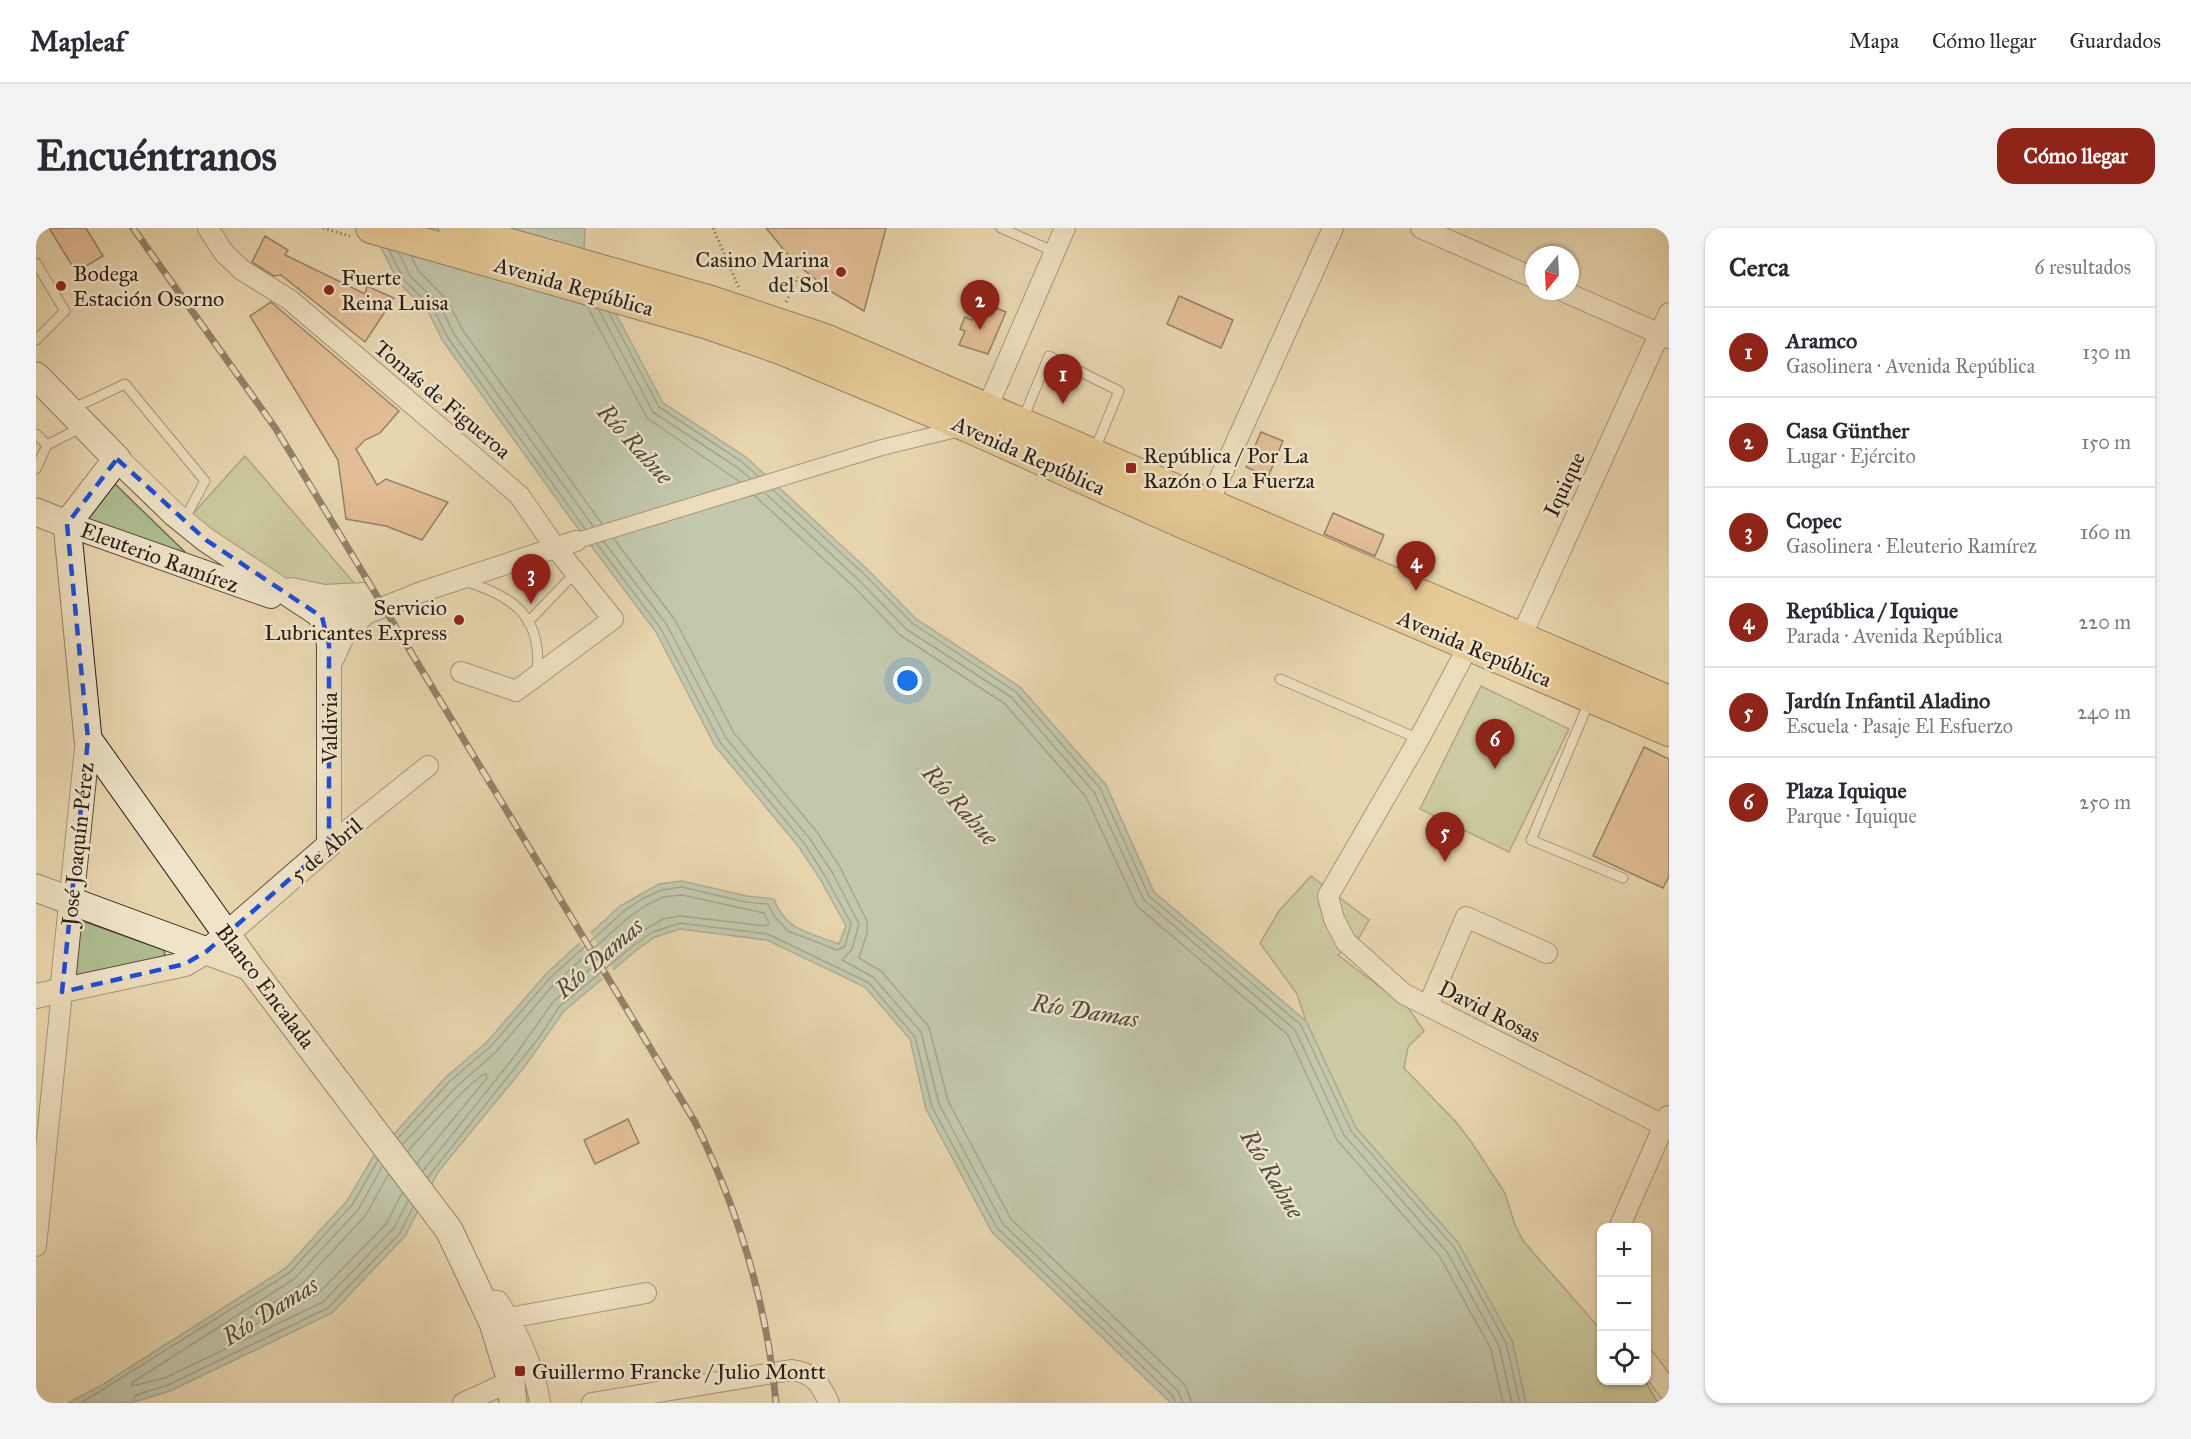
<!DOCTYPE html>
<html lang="es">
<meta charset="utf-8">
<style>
body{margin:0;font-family:"IM FELL Great Primer",serif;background:#f2f2f3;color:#2b2b33}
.controls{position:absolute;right:18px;bottom:18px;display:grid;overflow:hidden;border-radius:12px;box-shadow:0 2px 4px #0004}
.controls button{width:54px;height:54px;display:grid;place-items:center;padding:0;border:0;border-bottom:2px solid #e1e1e2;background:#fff;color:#2b2b33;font:30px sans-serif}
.compass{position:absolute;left:1489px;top:18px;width:54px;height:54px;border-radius:50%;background:#fff;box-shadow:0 2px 4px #0004;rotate:198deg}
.you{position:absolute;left:872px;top:453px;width:21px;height:21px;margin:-15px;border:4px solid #fff;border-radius:50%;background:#1a73e8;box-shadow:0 0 0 9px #1a73e833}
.badge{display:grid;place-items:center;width:39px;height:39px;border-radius:50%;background:#8f2418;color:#fff;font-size:20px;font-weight:700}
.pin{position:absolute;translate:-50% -50px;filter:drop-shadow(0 2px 3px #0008)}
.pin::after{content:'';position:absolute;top:32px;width:21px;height:18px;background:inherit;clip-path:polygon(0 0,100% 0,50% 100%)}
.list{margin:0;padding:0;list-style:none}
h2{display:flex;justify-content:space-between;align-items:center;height:78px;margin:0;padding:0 24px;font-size:26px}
h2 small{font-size:20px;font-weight:400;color:#7c7c81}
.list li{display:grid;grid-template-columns:39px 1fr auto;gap:18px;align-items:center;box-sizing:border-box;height:90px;padding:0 24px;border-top:2px solid #e1e1e2}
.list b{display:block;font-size:22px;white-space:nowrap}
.list p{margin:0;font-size:20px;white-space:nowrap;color:#7c7c81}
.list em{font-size:20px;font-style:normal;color:#7c7c81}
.icon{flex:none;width:33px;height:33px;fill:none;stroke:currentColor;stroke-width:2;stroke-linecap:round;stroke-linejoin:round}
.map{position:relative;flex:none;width:1633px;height:1175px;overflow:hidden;border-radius:18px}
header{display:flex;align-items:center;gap:36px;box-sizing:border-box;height:84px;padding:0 30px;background:#fff;border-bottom:2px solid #e1e1e2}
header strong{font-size:28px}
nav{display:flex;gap:33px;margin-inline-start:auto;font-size:21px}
.intro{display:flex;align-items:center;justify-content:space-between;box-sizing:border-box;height:144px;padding:0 36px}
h1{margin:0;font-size:42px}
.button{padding:15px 27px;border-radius:18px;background:#8f2418;color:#fff;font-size:21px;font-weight:700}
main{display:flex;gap:36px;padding:0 36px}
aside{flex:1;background:#fff;border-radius:18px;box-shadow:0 2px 4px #0004}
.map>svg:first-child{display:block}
</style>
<header>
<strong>Mapleaf</strong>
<nav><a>Mapa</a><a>Cómo llegar</a><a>Guardados</a></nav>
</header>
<div class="intro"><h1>Encuéntranos</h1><a class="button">Cómo llegar</a></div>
<main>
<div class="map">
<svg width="1633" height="1175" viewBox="0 0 1633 1175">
<rect width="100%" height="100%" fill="#e7d5ae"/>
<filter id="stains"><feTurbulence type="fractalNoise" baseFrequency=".00333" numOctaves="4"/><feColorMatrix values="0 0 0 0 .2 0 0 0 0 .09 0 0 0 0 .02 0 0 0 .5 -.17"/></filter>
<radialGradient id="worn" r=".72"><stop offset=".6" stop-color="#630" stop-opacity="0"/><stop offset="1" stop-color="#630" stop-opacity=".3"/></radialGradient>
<path fill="#aebe90" stroke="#6e6e52" stroke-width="1.5" d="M209,228L319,356L297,362L257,356L153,290Z
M66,255L80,257L149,324L145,332L42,294Z
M1445,458L1533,501L1473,624L1384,581Z
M1275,648L1333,692L1323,710L1302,727L1373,781L1388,803L1372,819L1368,840L1420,894L1436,915L1469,965L1479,997L1488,1014L1565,1102L1566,1152L1609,1153L1622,1175H1490L1476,1113L1422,1015L1320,900L1270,793L1261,766L1224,715L1243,683Z
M49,694L128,722L129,728L41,750L39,744L41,699Z"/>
<path fill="#97b9aa" stroke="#6d7b6e" stroke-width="1.5" d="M335,0H549L548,25L627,175L710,229L834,344L880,391L984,459L1070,557L1118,664L1270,793L1320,900L1422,1015L1476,1113L1490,1175H1135L956,1004L890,881L874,811L829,759L731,712L644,701L619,709L602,721L528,783L489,838L402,944L369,1008L296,1085L134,1163L95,1175H32L66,1157L250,1040L311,973L337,929L410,849L451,814L510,746L584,678L623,656L646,653L711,668L738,671C749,703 775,705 803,716L810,698L784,651L763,619L679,518L620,404L535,291L407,113L393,85L363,55Z"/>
<path fill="#e7d5ae" d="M553,702L578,743L567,752L542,712Z"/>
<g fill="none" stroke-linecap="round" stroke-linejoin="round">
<path stroke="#626b60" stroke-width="1.5" d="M353,22L368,52L398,82L412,110L549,301
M363,25L374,48L404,77L418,106L557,298
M375,28L382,42L411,72L426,101L566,296
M551,78L611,190L704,254
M563,82L617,184L702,240L714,250
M573,85L623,179L706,234L722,248
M737,262L830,348L876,395L980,464L1064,560L1113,668L1265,797L1315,903L1418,1019L1470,1115L1484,1175
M729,265L825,354L870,401L975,469L1058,564L1108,672L1259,802L1308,907L1411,1024L1463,1118L1476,1175
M719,268L819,360L864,407L969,476L1050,569L1101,678L1252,807L1301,912L1404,1029L1455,1121L1467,1175
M578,311L639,392L698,505L781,604L804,639L831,693V705L823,730L845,743L893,799L912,873L975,991L1149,1157L1156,1175
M568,314L631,397L690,510L774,611L796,644L823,696L816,721L806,732L837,749L885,804L903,876L967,996L1142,1163L1147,1175
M362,910L414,853L455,818L514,750L588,683L606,671L625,662L646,659L709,674L732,676L738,688L752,703L801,722L809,718L815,695L789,648L768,615L684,514L625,401L561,316
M367,916L420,859L460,824L519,755L593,689L609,678L627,669L646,667L728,685L733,695L730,698L644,688L627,691L595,710L562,734L517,774L478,829L387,943
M372,923C384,910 439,846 450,846L451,850L381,935
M346,939L322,982L258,1051L97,1154L96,1158L129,1150L287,1074L358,1000L372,973
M352,947L329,988L266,1056L199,1100L198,1104L202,1105L282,1066L351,995L366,965
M392,949L505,807L523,779L599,716L617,704L644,695L732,706L833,755L879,809L896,879L961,1000L1137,1168L1139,1175
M45,1175L253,1045L316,977L342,932
M96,1175L100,1167L132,1157L292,1080L364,1005L377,979"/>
</g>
<path fill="#dca077" stroke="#2d1d15" stroke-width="1.5" d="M13,0H50L67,28L40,44Z
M730,0H850L828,83L794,63L757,33Z
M229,8L252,22L249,27L329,66L331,58L358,70L329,114L245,47L238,48L216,34Z
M1143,68L1197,92L1185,120L1131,96Z
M235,74L363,183L344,205L329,212L320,221L341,257L350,251L412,274L386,312L350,298L310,291L302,232L214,88Z
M953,77L970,84L952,126L923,117L929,103L924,101L929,89L936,92L942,78L951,81Z
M1225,204L1247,213L1232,249L1210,239Z
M1297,285L1348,307L1339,328L1288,306Z
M1608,519L1633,531V648L1627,660L1557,628Z
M592,891L603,915L559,936L548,912Z"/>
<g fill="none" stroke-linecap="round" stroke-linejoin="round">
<g stroke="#5c4b3b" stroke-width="11">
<path id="service" d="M965,0L1019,24
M0,35L29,83L0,112
M38,180L89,156L169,253L148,292
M991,181L1013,128L1083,163L1062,214
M0,206L11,217
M0,241L11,217L46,199
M428,353C477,368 507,388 501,446
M492,394L540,344
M1244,451L1383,511
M1553,474L1495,612L1587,650"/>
</g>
<g stroke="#5c4b3b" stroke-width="17">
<path id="pedestrian" d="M540,313L844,220L926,200"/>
</g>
<g stroke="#5c4b3b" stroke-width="22">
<path id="minor" d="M172,0L188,25L206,42L254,72L483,267L519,319L577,391L480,463L425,444
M1385,0L1498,50
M1527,63L1633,110
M951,180L1029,0
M1164,280L1173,274L1297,0
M282,386L310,390L325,388L388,363L540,313
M1438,408L1383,511L1292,668L1298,691L1310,714L1368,766L1633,900
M1489,418L1485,409L1633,85
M293,617L392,538
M1392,778L1430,689L1511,725
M1583,1000L1632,888
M0,1018L26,764
M446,1072L462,1073C481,1102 499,1140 504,1175
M473,1090L610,1065
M1610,1132L1633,1163
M427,1175L475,1153
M556,1175L755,1142C778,1145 784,1155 793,1175"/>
</g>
<g stroke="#5c4b3b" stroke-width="26">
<path id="tertiary" d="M31,296L235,368
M255,362L288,369L328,367
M295,432L307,406L325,388
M26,764L52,511
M0,768L149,736L171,723L293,617V417L290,397L282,386L170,312L139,287L81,231"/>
</g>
<g stroke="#2d1d15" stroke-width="29">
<path id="secondary" d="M0,148L81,231L31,296L52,511L214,739L413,1002L457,1095L475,1153L477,1175
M0,284L31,296
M0,660L214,739"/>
</g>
<g stroke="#2d1d15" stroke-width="32">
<path id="primary" d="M335,0L669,95L742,120L932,199L1142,293L1633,503
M418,0L675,73L789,111L1633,473"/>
</g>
<path stroke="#2d1d15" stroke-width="3" stroke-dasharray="1.5 3" stroke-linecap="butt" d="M287,0L314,8
M677,0L703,60
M750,74L762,49"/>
<use href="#service" stroke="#efe4ca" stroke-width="9"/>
<use href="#pedestrian" stroke="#efe4ca" stroke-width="15"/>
<use href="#minor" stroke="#efe4ca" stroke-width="20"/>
<use href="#tertiary" stroke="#efe4ca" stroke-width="24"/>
<use href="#secondary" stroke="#efe4ca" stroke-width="27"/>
<use href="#primary" stroke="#e4ba77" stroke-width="30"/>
<g stroke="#2d1d15" stroke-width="7">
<path id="rail" d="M97,0L240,201L659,894C703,983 731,1076 740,1175"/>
</g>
<use href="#rail" stroke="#efe4ca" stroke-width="4.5" stroke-dasharray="14" stroke-linecap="butt"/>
</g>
<path d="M0 0H1633V1175H0ZM81,231L170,312L286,389L293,417V617L171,723L149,736L26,764L52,511L31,296Z" fill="#e7d5ae" fill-opacity=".55" fill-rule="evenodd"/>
<path fill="none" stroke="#1d4ed8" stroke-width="4.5" stroke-dasharray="12 8" stroke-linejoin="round" d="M81,231L170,312L286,389L293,417V617L171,723L149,736L26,764L52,511L31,296Z"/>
<g fill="#8f2418" stroke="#efe4ca" stroke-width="2">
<circle cx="805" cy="44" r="6"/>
<circle cx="25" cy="58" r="6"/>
<circle cx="293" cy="62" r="6"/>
<rect x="1089" y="234" width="12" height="12" rx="3"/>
<circle cx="423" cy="392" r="6"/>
<rect x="478" y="1137" width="12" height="12" rx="3"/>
</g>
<g text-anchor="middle" stroke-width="5" stroke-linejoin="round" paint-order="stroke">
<g font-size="22" fill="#2d1d15" stroke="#efe4ca" text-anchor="start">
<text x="793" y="39" text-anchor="end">Casino Marina<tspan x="793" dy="25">del Sol</tspan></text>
<text x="37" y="53">Bodega<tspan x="37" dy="25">Estación Osorno</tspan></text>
<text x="305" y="57">Fuerte<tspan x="305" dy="25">Reina Luisa</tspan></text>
<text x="1107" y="235">República / Por La<tspan x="1107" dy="25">Razón o La Fuerza</tspan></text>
<text x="411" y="387" text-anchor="end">Servicio<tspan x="411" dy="25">Lubricantes Express</tspan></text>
<text x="496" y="1151">Guillermo Francke / Julio Montt</text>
</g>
<g font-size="22" fill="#2d1d15" stroke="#efe4ca">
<text transform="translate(538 58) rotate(16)" y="8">Avenida República</text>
<text transform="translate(407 171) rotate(40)" y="8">Tomás de Figueroa</text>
<text transform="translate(993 227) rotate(24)" y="8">Avenida República</text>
<text transform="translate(1528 256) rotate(-65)" y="8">Iquique</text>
<text transform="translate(124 329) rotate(20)" y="8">Eleuterio Ramírez</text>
<text transform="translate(1439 420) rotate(23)" y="8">Avenida República</text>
<text transform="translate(293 500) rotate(-90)" y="8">Valdivia</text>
<text transform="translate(41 616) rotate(-84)" y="8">José Joaquín Pérez</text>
<text transform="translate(290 621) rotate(-40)" y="8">5 de Abril</text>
<text transform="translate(230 758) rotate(53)" y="8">Blanco Encalada</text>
<text transform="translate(1454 783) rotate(27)" y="8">David Rosas</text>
</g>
<g font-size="24" font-style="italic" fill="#4d4c42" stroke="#efe4ca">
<text transform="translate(599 216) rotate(48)" y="8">Río Rahue</text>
<text transform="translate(924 577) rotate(48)" y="8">Río Rahue</text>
<text transform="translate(563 730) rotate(-41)" y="8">Río Damas</text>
<text transform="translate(1049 783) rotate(9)" y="8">Río Damas</text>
<text transform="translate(1236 946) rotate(59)" y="8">Río Rahue</text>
<text transform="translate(234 1083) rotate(-32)" y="8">Río Damas</text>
</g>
</g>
<rect width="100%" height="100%" filter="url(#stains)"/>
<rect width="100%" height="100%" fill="url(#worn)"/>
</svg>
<div class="controls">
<button>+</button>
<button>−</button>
<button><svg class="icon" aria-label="locate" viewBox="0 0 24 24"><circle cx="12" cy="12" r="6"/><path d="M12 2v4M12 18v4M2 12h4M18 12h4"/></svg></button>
</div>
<svg class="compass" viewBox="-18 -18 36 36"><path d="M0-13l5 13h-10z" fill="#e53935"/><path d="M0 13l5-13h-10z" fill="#7c7c81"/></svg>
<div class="you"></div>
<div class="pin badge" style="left:1027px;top:176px">1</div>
<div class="pin badge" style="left:944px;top:102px">2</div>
<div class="pin badge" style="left:495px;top:376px">3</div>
<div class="pin badge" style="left:1380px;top:363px">4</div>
<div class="pin badge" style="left:1409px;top:634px">5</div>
<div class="pin badge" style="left:1459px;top:541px">6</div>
</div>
<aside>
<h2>Cerca<small>6 resultados</small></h2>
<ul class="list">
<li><span class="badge">1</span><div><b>Aramco</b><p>Gasolinera · Avenida República</p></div><em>130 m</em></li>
<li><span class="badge">2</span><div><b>Casa Günther</b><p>Lugar · Ejército</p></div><em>150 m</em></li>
<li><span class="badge">3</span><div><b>Copec</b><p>Gasolinera · Eleuterio Ramírez</p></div><em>160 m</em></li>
<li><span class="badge">4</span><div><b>República / Iquique</b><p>Parada · Avenida República</p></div><em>220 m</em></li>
<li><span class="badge">5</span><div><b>Jardín Infantil Aladino</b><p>Escuela · Pasaje El Esfuerzo</p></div><em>240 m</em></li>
<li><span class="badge">6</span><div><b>Plaza Iquique</b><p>Parque · Iquique</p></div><em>250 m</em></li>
</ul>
</aside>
</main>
